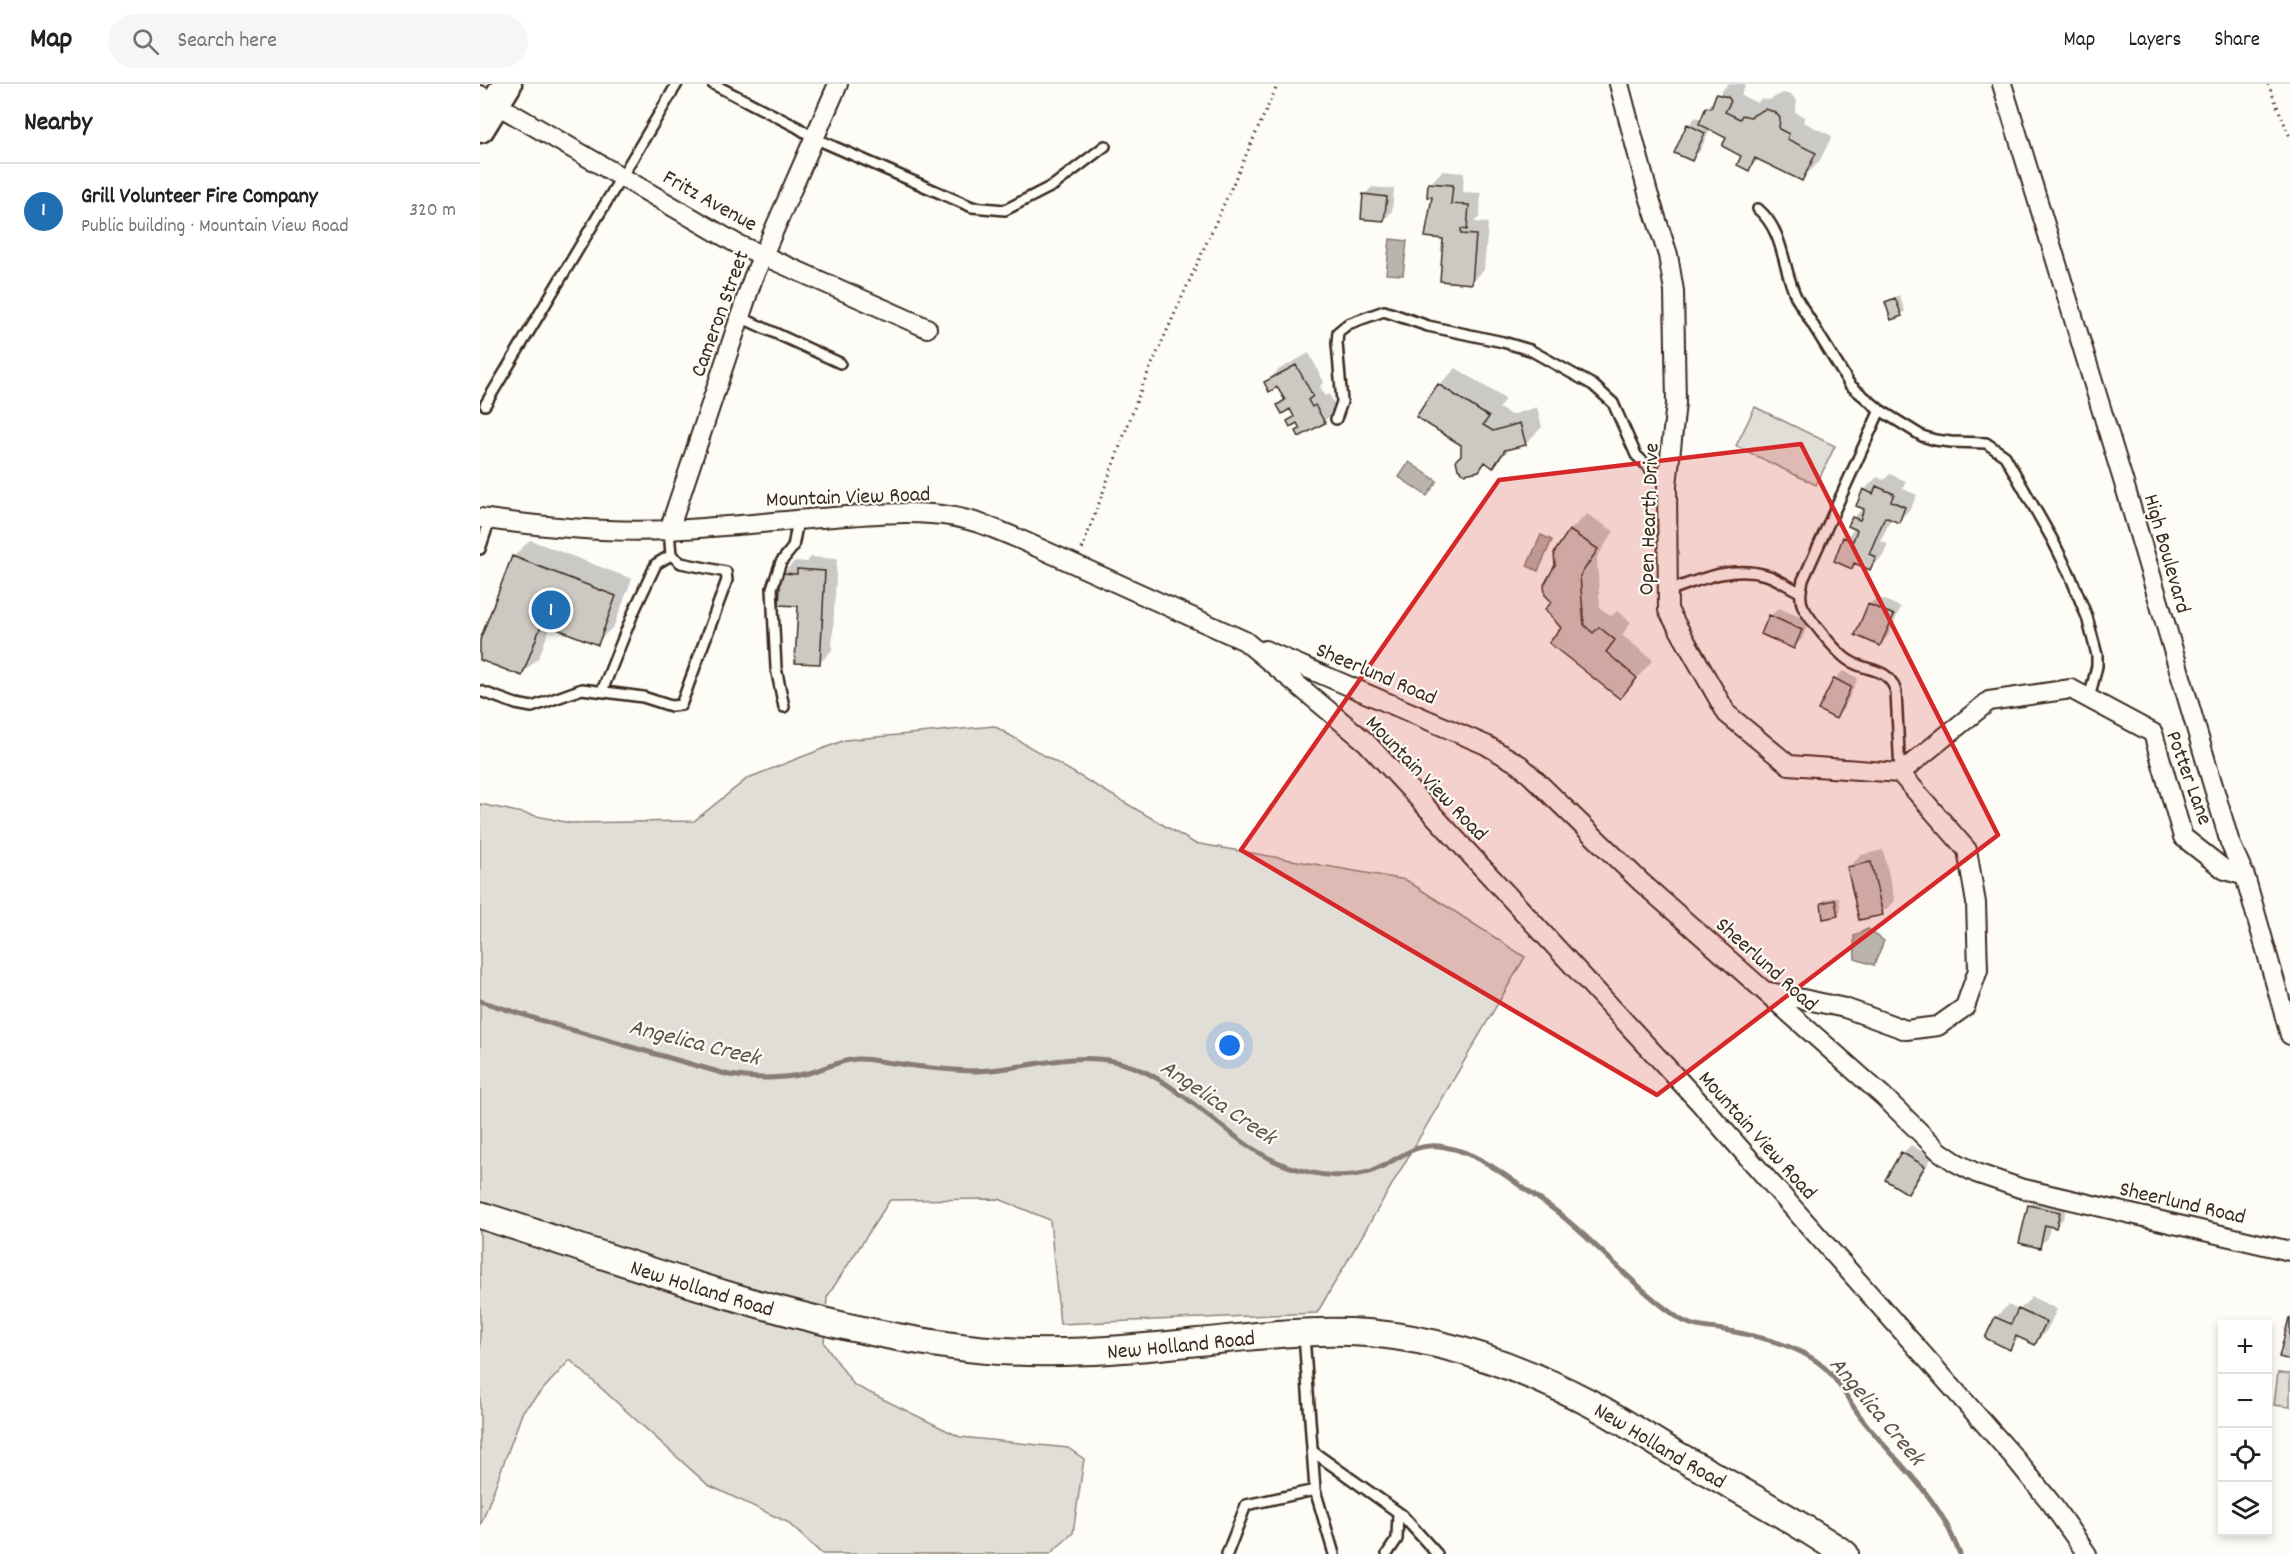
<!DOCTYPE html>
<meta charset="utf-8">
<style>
body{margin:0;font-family:Dekko,sans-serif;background:#f6f6f6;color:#222}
.controls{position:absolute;right:18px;bottom:18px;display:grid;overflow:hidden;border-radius:0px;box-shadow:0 3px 9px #0003}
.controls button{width:54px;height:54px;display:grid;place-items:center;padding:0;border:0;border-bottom:2px solid #e0e0e0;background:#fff;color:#222;font:30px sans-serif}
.you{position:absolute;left:750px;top:962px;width:21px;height:21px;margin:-15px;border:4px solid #fff;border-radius:50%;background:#1a73e8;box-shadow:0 0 0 9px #1a73e833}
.badge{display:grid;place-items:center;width:39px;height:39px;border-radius:50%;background:#1f6fb2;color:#fff;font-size:20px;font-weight:700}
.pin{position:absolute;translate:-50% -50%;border:3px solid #fff;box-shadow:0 2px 6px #0006}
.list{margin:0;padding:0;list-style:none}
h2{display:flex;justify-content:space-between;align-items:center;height:78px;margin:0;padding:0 24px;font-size:26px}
h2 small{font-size:20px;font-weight:400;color:#767676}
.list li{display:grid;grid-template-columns:39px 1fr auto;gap:18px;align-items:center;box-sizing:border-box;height:96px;padding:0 24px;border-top:2px solid #e0e0e0}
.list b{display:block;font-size:22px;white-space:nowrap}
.list p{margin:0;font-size:20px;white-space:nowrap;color:#767676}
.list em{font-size:20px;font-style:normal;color:#767676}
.icon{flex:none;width:33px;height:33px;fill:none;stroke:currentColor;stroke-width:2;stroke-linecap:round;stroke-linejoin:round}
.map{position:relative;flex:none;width:1810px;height:1470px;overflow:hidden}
header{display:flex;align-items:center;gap:36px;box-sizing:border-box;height:84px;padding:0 30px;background:#fff;border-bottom:2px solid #e0e0e0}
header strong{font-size:28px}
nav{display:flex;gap:33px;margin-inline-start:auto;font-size:21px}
.search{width:420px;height:54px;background:#f6f6f6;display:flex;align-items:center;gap:15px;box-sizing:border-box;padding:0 21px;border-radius:33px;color:#767676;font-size:22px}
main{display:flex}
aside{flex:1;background:#fff}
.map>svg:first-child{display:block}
</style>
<header>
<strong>Map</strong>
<div class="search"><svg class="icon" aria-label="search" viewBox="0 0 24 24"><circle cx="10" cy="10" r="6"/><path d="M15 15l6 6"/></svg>Search here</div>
<nav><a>Map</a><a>Layers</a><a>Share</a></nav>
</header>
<main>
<aside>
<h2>Nearby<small></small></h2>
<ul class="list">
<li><span class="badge">1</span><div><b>Grill Volunteer Fire Company</b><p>Public building · Mountain View Road</p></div><em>320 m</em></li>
</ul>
</aside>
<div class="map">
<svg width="1810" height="1470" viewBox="0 0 1810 1470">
<rect width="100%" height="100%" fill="#fdfcf7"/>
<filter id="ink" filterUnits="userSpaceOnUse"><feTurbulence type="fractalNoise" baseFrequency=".0167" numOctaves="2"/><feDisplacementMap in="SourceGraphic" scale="12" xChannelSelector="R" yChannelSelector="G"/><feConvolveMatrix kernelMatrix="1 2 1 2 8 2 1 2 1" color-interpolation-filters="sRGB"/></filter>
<g filter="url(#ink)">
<path fill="#e1ded7" stroke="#8e847a" stroke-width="1.5" d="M1275,323L1355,362L1336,401L1256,362Z
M514,642L714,759L926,796L1045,873L837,1229L580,1240L570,1136L519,1115L410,1116L347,1213L344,1259L374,1301L480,1353L588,1364L604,1375L593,1449L570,1470H342L307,1438L228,1401L90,1276L43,1327L0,1443V720L90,739L214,737L268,694L365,656Z
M1798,1289L1810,1290V1323L1794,1321Z"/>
<path fill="#bbb4ad" stroke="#887d74" stroke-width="1.5" d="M910,155L927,157L923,191L906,190Z
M929,378L957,397L947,412L919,393Z
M1061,451L1072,456L1058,487L1047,482Z
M1388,845L1404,857L1394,881L1375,875L1374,852Z"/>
<path fill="#0003" d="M1248,0H1266L1261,11L1277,19L1281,15L1289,16L1303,9L1312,11L1317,17L1315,28L1325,33L1323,38L1352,52L1339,78L1322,95L1279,75L1269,85L1263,71L1248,53L1231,44L1220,67L1212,75L1208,41L1216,33L1223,36L1227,24Z
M962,87L984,89L983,108L1001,109L1000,132L994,138L1008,139L1004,186L992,198L965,153L950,100Z
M892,103L914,105L912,127L904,136L884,111Z
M1419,211L1425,227L1421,231L1406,218Z
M829,269L844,298L840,302L845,312L849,310L857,325L844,337L820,351L821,344L817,337H809L815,331L811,323L799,321L805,315L798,301L786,299L798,286Z
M976,284L1025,315L1019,324L1031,331L1057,323L1062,343L1045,360L1032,363L1013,382L1006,378L998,386L982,372V360L959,301Z
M1410,390L1426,397L1423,405L1437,411L1431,424L1418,437L1411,434L1401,457L1408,460L1403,472L1390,484L1376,478L1372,483L1365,454L1375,444L1373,434L1384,423V406L1397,393L1404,396Z
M1107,430L1134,447L1117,473L1120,524L1131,532L1137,527L1151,538L1142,551L1173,576L1140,613L1083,544L1074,518L1075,469L1090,446Z
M50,456L152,495L134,542L117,559L71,541L59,573L42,590L0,575V561L33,473Z
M331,473L357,475L352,566L340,579L319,520L302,490L315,477L327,478Z
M1397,513L1421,523L1408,552L1400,561L1389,521Z
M1299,524L1329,537L1322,555L1314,563L1290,532Z
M1363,587L1378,594L1364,625L1355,633V595Z
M1403,766L1415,817L1402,829L1368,784L1381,771Z
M1359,813L1361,827L1357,831L1342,819L1346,815Z
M1431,1061L1452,1073L1436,1100L1428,1108L1423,1069Z
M1557,1113L1587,1120L1584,1134L1576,1142L1571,1141L1567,1154L1559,1162L1549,1122Z
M1552,1213L1577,1225L1567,1246L1555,1259L1541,1252L1529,1264L1516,1233L1528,1221L1539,1226Z"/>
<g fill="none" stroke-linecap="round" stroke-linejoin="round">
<path stroke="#887d74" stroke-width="5" d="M0,917L85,944L249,991C274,995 303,995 328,989C344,985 360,976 377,975C388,974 401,978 413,979C439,983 465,986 492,987C537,987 584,969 628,976C698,987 743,1059 807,1082C836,1092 871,1097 899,1084C922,1073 937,1057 965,1063C994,1068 1018,1086 1042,1103C1057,1114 1074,1124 1088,1137C1125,1168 1157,1205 1197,1233C1212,1244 1226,1243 1244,1246C1277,1252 1320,1261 1345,1284C1361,1299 1369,1319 1383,1336C1407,1367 1441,1398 1461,1431C1469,1443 1474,1457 1480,1470"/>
</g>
<path fill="#cdc8c2" stroke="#3b2a1e" stroke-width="1.5" d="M1236,10L1248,13L1251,17L1245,28L1260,35L1262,31L1270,33L1285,25L1295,28L1300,34L1299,45L1309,50L1307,55L1336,69L1322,97L1275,74L1269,87L1257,81L1261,72L1242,62L1246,54L1219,40L1226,23L1231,24Z
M1207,40L1225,49L1212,77L1194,69Z
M948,99L973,101L971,120L989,121L987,146L981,145V150L996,151L992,200L960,197L963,155L945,153L952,113H947Z
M883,110L907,113L904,137L881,135Z
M1415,214L1422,232L1411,236L1405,218Z
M816,281L833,312L828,316L832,323L835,321L845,339L819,353L816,347L820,345L817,339L810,343L807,337L814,333L810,325L802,330L797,321L805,316L797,303L789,308L784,298Z
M958,300L1009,333L1003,341L1013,347L1040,339L1046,361L1025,366L1013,384L1005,378L999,387L985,390L978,385L976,376L981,371V361L936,333Z
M1396,402L1414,410L1411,417L1425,423L1419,439L1405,433L1389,470L1396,473L1390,486L1374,479L1372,485L1354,477L1363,453L1373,457L1377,446L1368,442L1372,433L1380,436L1384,425L1376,422L1383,405L1393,410Z
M1089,446L1118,465L1100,492L1104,541L1113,549L1119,543L1135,556L1126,568L1157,594L1140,615L1069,559L1081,544L1065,525L1072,518L1065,511L1064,501L1075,481L1074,469Z
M32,472L136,512L118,561L62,539L42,592L0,576V556Z
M317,485L345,487L340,580L315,579L318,522L299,521L301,489L317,490Z
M1388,520L1414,531L1400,562L1375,551Z
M1289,531L1322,546L1314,565L1281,550Z
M1354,594L1371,603L1356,635L1338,626Z
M1391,778L1403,831L1379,836L1367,783Z
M1355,816L1358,832L1343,835L1341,819Z
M1421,1068L1445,1082L1428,1110L1405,1096Z
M1548,1121L1580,1128L1576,1144L1565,1141L1560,1164L1539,1159Z
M1538,1225L1566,1238L1555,1261L1536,1252L1530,1266L1505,1254L1515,1233L1531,1240Z
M1809,1234H1810V1276L1799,1273Z"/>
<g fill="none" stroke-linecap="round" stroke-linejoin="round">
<g stroke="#3b2a1e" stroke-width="14">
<path id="lane" d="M233,0L317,43L334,54L492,123L525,126L574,101L625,62
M1278,125C1305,148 1302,185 1317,215L1370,301L1400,326L1442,352L1455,356L1471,358L1506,359L1525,372L1572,455L1590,491L1607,533L1617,571V582L1609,615
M260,233L360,279
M5,321L197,0
M1400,326L1323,496C1321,505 1319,514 1323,523C1330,536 1356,568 1368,576C1387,589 1408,581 1416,608L1420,689
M856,335L862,318L857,259L858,248L868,240L904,227L948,242L1023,258L1050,266L1113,301L1133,319L1156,371L1187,401
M0,465L10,435
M1188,507C1219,496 1252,481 1286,491C1297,494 1309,503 1320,508
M0,607L36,620L52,623L102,605L163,613L191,622L201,621L247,496L246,488L201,479L191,471L189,446
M122,607L154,527L176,480L191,471
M304,623L296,584L292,504L301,478L313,463L318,436
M824,1251L835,1406L854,1470
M832,1367L922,1431L957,1470
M747,1470L766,1421L835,1406
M907,1470L917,1455L918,1428"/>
</g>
<g stroke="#3b2a1e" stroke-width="22">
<path id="street" d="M1139,0L1168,109L1188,171L1194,207L1196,319L1187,401L1188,526L1247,630L1309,681L1420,689L1487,766L1496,819L1498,886L1485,923L1458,942L1426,946L1365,924L1285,907
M1522,0L1643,396L1750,759L1765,792L1810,951
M0,11L259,161L447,244
M0,434C63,443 126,449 190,446C244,443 299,437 353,433C393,430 435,426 475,433C497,437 518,446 539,455L765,557L886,658L1219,1018L1533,1372L1571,1419L1607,1470
M189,446L273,194L358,0
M785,566L1006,661L1040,681L1161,798L1403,1012L1459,1067L1475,1078L1496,1089L1540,1104L1810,1167
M1420,689L1509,617L1591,605L1673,649L1703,753L1745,786L1765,792"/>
</g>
<g stroke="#3b2a1e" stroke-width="30">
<g id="secondary">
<path id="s1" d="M0,1131C160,1182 320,1244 488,1264C565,1273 642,1266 718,1258C769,1253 819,1246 870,1248C955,1251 1035,1280 1110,1319C1140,1335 1168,1354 1197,1371C1254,1403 1311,1434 1365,1470"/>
</g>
</g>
<g stroke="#3b2a1e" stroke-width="33">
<path id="primary" d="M0,44L27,0"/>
</g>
<path stroke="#3b2a1e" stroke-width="3" stroke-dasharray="1.5 4.5" stroke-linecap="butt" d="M1788,0L1810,53
M602,465L663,300L798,0"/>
<use href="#lane" stroke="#fdfcf7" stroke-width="9"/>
<use href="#street" stroke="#fdfcf7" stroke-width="18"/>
<use href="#secondary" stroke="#fdfcf7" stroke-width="26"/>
<use href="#primary" stroke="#fdfcf7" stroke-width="28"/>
</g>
</g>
<path fill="#d62828" fill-opacity="0.2" stroke="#d62828" stroke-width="4.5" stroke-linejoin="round" d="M1321,360L1518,751L1177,1011L761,766L1019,396Z"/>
<g text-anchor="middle" stroke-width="4.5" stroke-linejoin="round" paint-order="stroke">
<g font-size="22" fill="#3b2a1e" stroke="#fdfcf7">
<text transform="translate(231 115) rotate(29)" y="8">Fritz Avenue</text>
<text transform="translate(238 229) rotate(-70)" y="8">Cameron Street</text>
<text transform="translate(368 411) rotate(-2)" y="8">Mountain View Road</text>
<text transform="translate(1167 435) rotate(-88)" y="8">Open Hearth Drive</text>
<text transform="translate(1689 469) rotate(74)" y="8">High Boulevard</text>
<text transform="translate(897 588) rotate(23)" y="8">Sheerlund Road</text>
<text transform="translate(948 693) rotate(46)" y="8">Mountain View Road</text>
<text transform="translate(1711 693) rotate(70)" y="8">Potter Lane</text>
<text transform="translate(1288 879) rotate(42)" y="8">Sheerlund Road</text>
<text transform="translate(1279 1050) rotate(48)" y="8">Mountain View Road</text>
<text transform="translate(1703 1117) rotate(13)" y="8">Sheerlund Road</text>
<text dy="8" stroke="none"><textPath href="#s1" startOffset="234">New Holland Road</textPath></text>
<text dy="8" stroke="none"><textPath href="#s1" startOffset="720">New Holland Road</textPath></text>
<text dy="8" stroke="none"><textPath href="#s1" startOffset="1224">New Holland Road</textPath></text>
</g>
<g font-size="24" font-style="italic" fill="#615349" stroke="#fdfcf7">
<text transform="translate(215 957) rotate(14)" y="8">Angelica Creek</text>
<text transform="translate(739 1017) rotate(34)" y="8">Angelica Creek</text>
<text transform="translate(1398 1326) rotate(50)" y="8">Angelica Creek</text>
</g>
</g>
</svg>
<div class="controls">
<button>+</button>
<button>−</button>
<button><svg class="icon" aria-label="locate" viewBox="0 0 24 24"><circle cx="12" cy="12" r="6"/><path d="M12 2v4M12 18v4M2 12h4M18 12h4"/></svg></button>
<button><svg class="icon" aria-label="layers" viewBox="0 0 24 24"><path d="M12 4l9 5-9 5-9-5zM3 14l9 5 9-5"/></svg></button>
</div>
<div class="you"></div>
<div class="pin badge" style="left:71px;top:526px">1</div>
</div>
</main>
